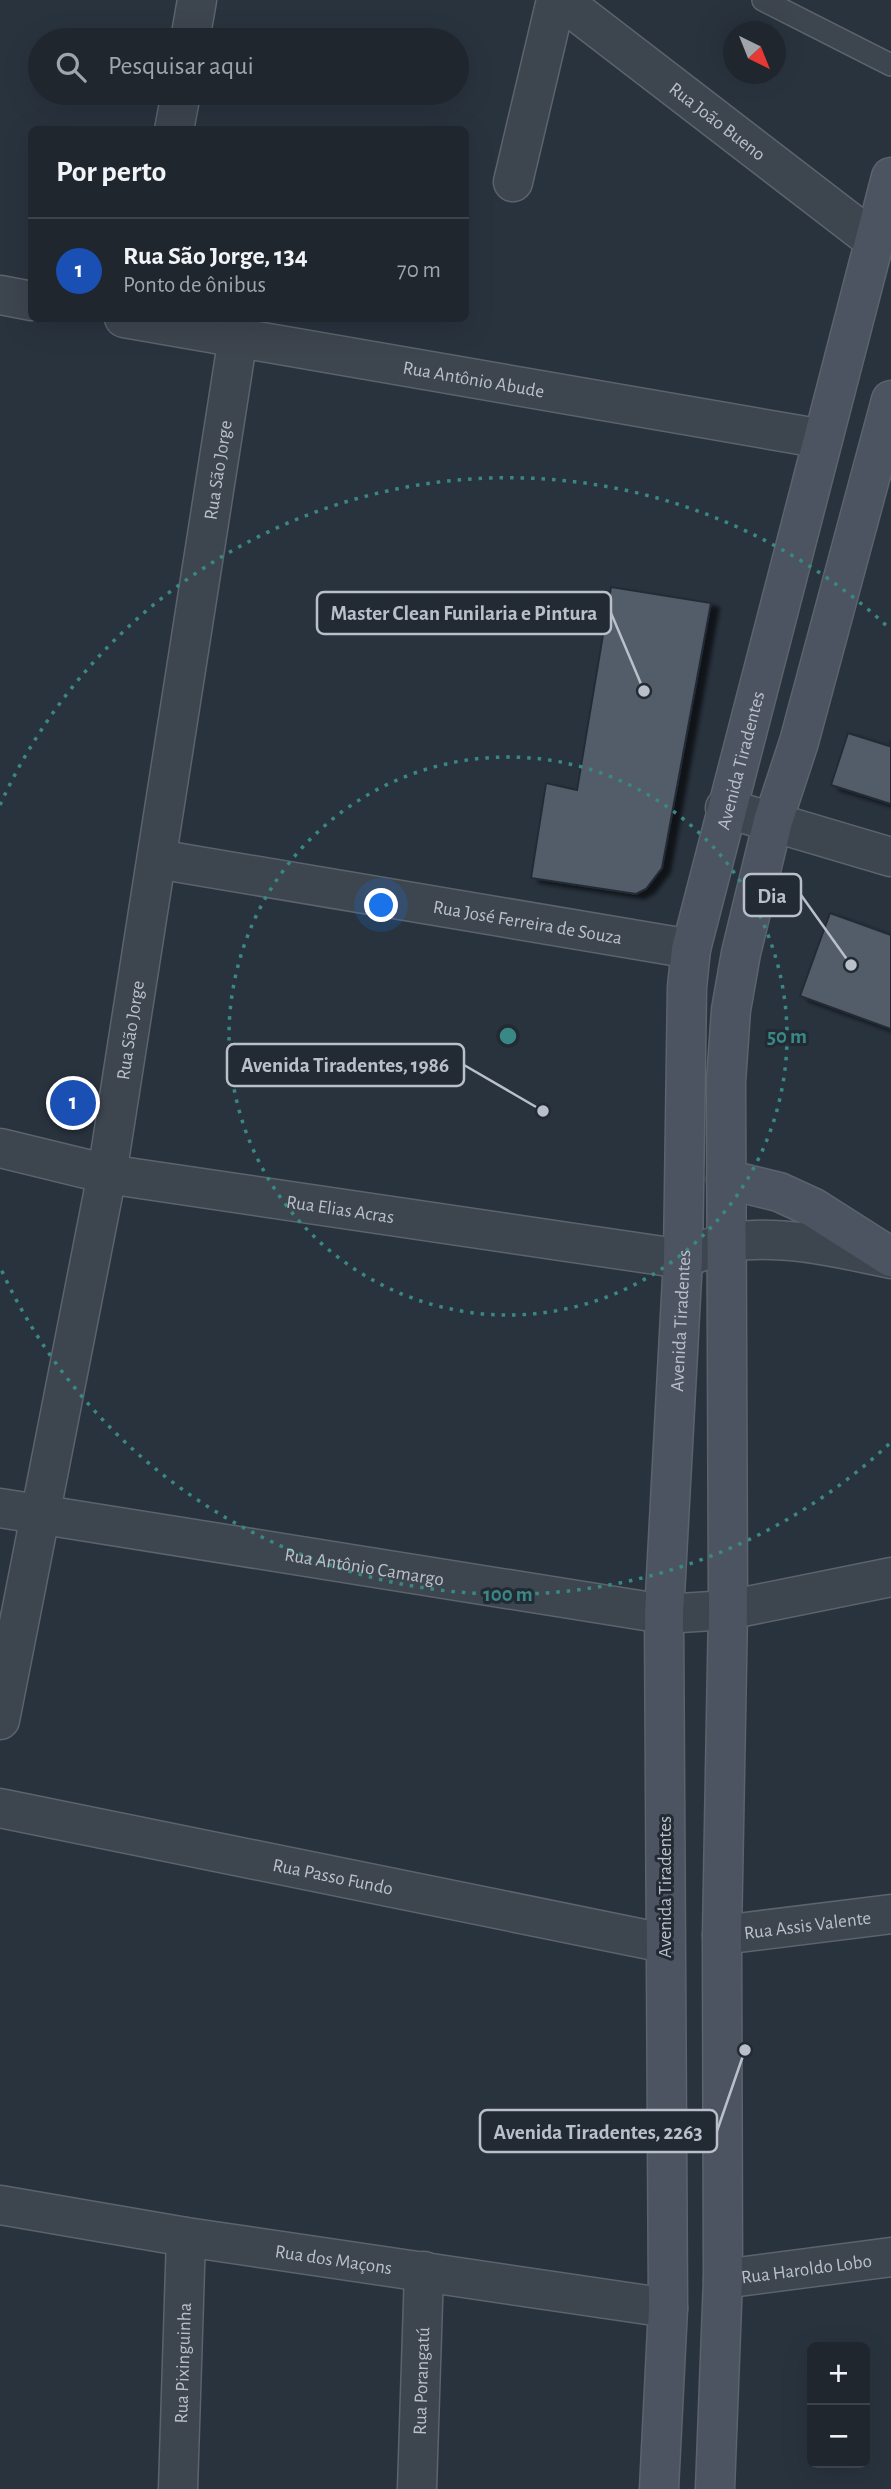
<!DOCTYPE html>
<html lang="pt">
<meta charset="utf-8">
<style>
body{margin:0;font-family:"Alegreya Sans",sans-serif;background:#2c323a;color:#f1f3f6}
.controls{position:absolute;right:21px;bottom:21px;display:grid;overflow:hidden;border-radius:10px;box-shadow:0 7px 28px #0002}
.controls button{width:63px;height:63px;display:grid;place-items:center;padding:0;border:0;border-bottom:2px solid #3c434a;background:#1f262e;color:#f1f3f6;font:35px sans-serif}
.compass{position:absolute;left:723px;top:21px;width:63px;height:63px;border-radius:50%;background:#1f262e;box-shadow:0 7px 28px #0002;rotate:137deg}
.you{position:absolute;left:382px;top:906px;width:24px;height:24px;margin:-18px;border:5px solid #fff;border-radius:50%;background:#1a73e8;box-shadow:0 0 0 10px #1a73e833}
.badge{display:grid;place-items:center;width:46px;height:46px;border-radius:50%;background:#b45309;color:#fff;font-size:23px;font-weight:700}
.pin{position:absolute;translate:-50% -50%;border:4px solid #fff;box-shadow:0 2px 7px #0006}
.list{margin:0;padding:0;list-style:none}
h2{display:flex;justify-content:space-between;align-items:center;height:91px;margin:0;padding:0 28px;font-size:30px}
h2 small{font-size:23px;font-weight:400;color:#a1a5aa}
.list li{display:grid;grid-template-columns:46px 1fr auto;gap:21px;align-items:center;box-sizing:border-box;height:105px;padding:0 28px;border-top:2px solid #3c434a}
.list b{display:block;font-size:26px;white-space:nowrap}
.list p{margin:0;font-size:23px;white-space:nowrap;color:#a1a5aa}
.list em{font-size:23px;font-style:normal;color:#a1a5aa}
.icon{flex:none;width:38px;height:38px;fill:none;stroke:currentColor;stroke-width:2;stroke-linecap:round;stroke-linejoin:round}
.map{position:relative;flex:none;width:891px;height:2489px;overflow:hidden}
.search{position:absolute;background:#1f262e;box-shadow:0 7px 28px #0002;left:28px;top:28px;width:441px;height:77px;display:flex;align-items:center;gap:18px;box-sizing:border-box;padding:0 24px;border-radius:38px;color:#a1a5aa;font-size:26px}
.panel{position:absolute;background:#1f262e;box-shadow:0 7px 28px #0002;left:28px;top:126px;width:441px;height:196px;border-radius:10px}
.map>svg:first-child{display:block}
</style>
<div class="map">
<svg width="891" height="2489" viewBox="0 0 891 2489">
<defs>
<filter id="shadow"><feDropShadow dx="8" dy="4.5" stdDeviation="2" flood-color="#0009"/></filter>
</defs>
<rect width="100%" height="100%" fill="#29333e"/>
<path fill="#535c69" stroke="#242c36" stroke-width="2" filter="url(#shadow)" d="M611,587L711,603L662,868L646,889L636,894L531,878L546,783L577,790Z
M848,733L889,746L891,739V804L831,785Z
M830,913L891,935V1029L800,996Z"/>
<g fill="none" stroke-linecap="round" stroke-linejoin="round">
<g stroke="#5b636c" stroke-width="24">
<path id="service" d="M763,0L891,65"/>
</g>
<g stroke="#5b636c" stroke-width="41">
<g id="minor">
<path id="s1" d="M561,0L873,240"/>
<path d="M190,40L197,0"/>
<path d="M174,130L181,93"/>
<path d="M513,182L556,0"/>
<path d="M0,295L32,301"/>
<path id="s2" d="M124,318L823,439"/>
<path id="s3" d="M157,859L691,949"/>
<path id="s4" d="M0,1148L107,1174L683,1259"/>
<path id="s5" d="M0,1508L664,1614L728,1610L891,1577"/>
<path id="s6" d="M0,1720L107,1174L238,337"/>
<path id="s7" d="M0,1808L664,1943"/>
<path id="s8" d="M722,1935L891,1914"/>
<path id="s9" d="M0,2205L186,2237L668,2308"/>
<path id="s10" d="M723,2279L891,2257"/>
<path id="s11" d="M178,2489L186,2237"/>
<path id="s12" d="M417,2489L424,2271"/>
</g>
</g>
<g stroke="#5b636c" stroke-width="41">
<path id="tertiary" d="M725,808L891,857
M683,1259C698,1253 714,1245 729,1242C782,1234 840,1248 891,1259"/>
</g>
<g stroke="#5b636c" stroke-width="41">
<g id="secondary">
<path d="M726,1179L779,1192L814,1208L891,1257"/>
<path id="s13" d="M659,2489L668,2308L664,1614L683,1259L687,987L691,949L891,177"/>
<path d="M715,2489L723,2279L722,1935L728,1610L726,1082L731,1010L741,953L773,821L799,742L891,400"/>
</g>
</g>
<use href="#service" stroke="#3d454f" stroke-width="21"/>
<use href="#minor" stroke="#3d454f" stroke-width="38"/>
<use href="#tertiary" stroke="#3d454f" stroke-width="38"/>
<use href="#secondary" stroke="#4c5461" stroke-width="38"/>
</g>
<g fill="none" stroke="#3a8885" stroke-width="3.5" stroke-dasharray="3.5 7">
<circle cx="508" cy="1036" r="279"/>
<path d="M889 1444A558 558 0 0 1 0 1267M0 805A558 558 0 0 1 889 628"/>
</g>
<g text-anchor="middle" stroke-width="6" stroke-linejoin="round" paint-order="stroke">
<g font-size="19" fill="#bac0c9" stroke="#222a34">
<text dy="7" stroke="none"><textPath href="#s1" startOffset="198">Rua João Bueno</textPath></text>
<text dy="7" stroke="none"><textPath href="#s2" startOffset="355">Rua Antônio Abude</textPath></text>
<text dy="7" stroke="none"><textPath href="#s6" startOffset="1269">Rua São Jorge</textPath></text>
<text dy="7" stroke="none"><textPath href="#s13" startOffset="1736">Avenida Tiradentes</textPath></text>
<text dy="7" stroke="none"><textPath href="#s3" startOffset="376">Rua José Ferreira de Souza</textPath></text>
<text dy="7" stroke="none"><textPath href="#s6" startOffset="702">Rua São Jorge</textPath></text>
<text dy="7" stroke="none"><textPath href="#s4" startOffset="346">Rua Elias Acras</textPath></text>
<text dy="7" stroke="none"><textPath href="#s13" startOffset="1169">Avenida Tiradentes</textPath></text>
<text dy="7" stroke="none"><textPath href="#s5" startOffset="369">Rua Antônio Camargo</textPath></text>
<text dy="7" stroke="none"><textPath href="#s7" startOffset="340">Rua Passo Fundo</textPath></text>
<text transform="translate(664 1887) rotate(-90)" y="7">Avenida Tiradentes</text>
<text dy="7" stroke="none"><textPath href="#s8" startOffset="86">Rua Assis Valente</textPath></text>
<text dy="7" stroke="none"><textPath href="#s9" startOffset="338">Rua dos Maçons</textPath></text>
<text dy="7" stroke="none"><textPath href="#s10" startOffset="84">Rua Haroldo Lobo</textPath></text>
<text dy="7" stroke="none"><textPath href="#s11" startOffset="126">Rua Pixinguinha</textPath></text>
<text dy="7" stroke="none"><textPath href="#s12" startOffset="108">Rua Porangatú</textPath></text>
</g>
</g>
<circle cx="508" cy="1036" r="10" fill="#3a8885" stroke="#222a34" stroke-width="3.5"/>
<g font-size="21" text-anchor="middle" font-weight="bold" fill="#3a8885" stroke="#222a34" stroke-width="6" stroke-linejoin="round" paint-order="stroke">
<text x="787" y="1043">50 m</text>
<text x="508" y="1601">100 m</text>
</g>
<path fill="none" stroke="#bac0c9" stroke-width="2.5" d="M644 691L611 613M851 965L801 895M543 1111L464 1065M745 2050L717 2131"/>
<g fill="#bac0c9" stroke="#222a34" stroke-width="2.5">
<circle cx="644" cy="691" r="7"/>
<circle cx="851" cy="965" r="7"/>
<circle cx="543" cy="1111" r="7"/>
<circle cx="745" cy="2050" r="7"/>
</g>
<g fill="#222a34" stroke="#bac0c9" stroke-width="2.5">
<rect x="317" y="592" width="294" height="42" rx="7"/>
<rect x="744" y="874" width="57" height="42" rx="7"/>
<rect x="227" y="1044" width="237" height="42" rx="7"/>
<rect x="480" y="2110" width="237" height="42" rx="7"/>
</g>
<g font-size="21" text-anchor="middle" font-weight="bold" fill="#bac0c9">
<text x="464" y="620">Master Clean Funilaria e Pintura</text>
<text x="772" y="903">Dia</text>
<text x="345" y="1072">Avenida Tiradentes, 1986</text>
<text x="598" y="2139">Avenida Tiradentes, 2263</text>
</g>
</svg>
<div class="controls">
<button>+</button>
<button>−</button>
</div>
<svg class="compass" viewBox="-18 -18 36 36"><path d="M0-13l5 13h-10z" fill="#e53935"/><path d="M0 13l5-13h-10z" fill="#a1a5aa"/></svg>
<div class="you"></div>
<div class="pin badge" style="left:73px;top:1103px;background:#1a4fb4">1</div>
<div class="search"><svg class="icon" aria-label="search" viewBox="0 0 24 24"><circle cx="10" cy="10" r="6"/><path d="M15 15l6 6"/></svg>Pesquisar aqui</div>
<section class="panel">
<h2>Por perto<small></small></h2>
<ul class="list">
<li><span class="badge" style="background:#1a4fb4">1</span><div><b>Rua São Jorge, 134</b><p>Ponto de ônibus</p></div><em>70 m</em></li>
</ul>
</section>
</div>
